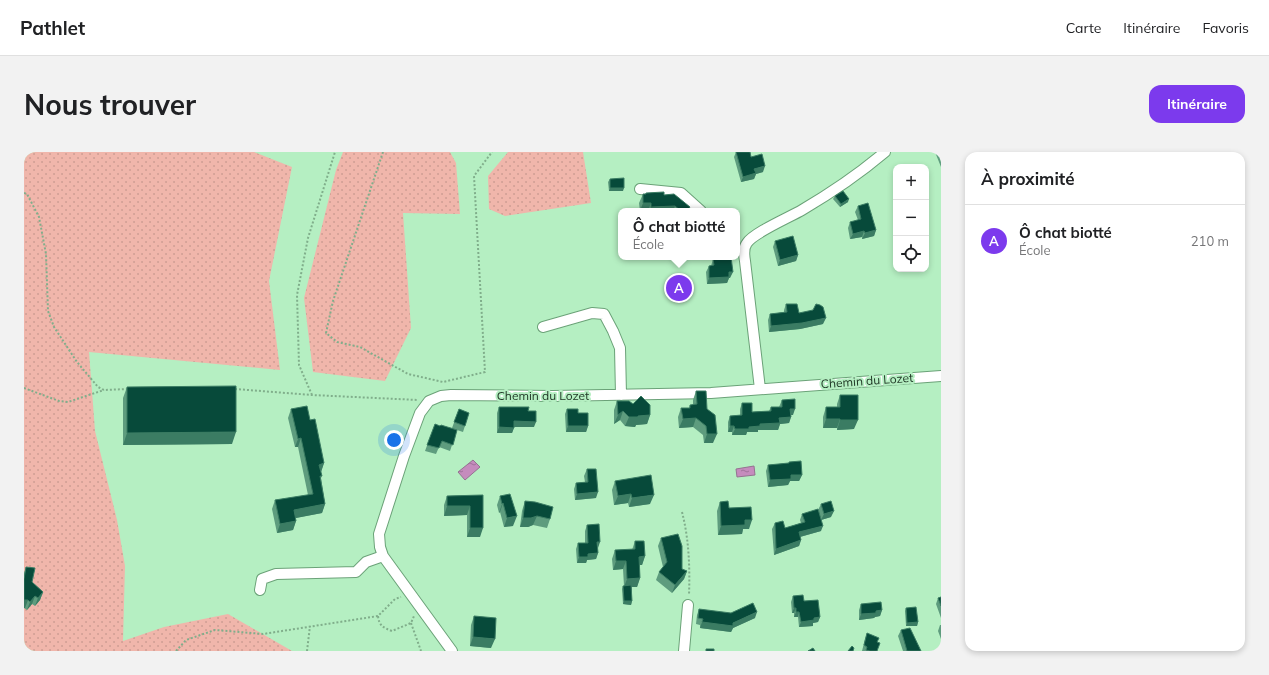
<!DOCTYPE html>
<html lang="fr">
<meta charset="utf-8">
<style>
body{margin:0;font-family:Mulish,sans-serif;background:#f2f2f2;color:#202124}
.controls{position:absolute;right:12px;top:12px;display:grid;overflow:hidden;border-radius:8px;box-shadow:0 2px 6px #0003}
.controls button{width:36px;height:36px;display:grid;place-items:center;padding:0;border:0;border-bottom:1px solid #e0e0e0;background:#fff;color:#202124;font:20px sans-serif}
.you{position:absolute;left:370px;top:288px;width:14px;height:14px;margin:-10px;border:3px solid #fff;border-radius:50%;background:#1a73e8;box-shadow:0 0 0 6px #1a73e833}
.badge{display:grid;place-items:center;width:26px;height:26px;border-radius:50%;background:#7c3aed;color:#fff;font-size:13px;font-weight:700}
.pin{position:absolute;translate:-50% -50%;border:2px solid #fff;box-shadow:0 1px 4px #0006}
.popup{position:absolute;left:594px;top:56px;width:122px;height:52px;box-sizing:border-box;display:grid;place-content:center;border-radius:8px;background:#fff;filter:drop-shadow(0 1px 3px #0005);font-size:13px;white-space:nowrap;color:#757577}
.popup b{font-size:15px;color:#202124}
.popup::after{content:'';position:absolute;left:50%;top:100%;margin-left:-8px;border:8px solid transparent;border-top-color:#fff}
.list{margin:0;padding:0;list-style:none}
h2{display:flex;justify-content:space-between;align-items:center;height:52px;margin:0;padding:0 16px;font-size:17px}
h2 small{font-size:13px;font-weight:400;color:#757577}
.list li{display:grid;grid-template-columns:26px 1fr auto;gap:12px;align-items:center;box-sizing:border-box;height:72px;padding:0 16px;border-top:1px solid #e0e0e0}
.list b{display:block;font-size:15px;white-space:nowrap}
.list p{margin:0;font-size:13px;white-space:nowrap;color:#757577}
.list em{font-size:13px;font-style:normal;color:#757577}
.icon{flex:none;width:22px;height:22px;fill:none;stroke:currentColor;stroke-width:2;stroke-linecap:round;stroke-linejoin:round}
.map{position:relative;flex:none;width:917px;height:499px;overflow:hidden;border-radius:12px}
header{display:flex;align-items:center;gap:24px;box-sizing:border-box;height:56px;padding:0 20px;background:#fff;border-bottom:1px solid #e0e0e0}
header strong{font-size:19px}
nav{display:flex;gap:22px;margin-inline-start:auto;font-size:14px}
.intro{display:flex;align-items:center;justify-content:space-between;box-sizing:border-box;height:96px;padding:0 24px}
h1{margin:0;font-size:28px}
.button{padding:10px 18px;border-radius:12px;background:#7c3aed;color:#fff;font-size:14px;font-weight:700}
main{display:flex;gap:24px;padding:0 24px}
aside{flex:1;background:#fff;border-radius:12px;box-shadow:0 2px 6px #0003}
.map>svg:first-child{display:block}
</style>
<header>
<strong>Pathlet</strong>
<nav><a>Carte</a><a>Itinéraire</a><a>Favoris</a></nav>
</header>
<div class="intro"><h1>Nous trouver</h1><a class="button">Itinéraire</a></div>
<main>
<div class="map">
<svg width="917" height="499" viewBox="0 0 917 499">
<defs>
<pattern id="grass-dots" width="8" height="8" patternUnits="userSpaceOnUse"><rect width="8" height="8" fill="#f0b6ab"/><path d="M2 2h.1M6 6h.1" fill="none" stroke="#ce9d93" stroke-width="1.8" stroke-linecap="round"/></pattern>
<pattern id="water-ripples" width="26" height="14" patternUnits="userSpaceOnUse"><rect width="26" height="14" fill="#c58cbd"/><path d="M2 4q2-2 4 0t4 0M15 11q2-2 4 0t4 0" fill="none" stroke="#a0739a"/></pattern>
</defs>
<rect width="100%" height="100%" fill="#b5efc2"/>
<path fill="url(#grass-dots)" d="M0,0H230L268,15L245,129L256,218L65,200L71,279L93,368L101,414L99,489L140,475L204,462L268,499H0Z
M319,0H426L432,11L436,62L379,61L387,176L361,229L289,220L280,146L312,18Z
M484,0H559L567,51L481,64L465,57L464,24Z"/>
<path fill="url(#water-ripples)" stroke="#947390" d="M449,308L456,315L441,328L434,320Z
M730,314L731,323L713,325L712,317Z"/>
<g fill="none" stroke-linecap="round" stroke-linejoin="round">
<g stroke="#6ba278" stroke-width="12">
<path id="minor" d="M616,37L657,41L677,59
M519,175L568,161L580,162L589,179L596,196L597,243
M736,237L721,109C720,103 719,96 723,91C729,81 766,65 778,58C807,41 835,22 861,0
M236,438L238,427L252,422L332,420L342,410L359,404
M428,499L359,404L356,395L355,382L380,304L396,261L405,249L417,244L427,243L529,244L687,241L917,224
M660,499L664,453"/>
</g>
<path stroke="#80ae8b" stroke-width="2" stroke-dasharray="2 2" stroke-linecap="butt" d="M359,0L309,149L302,181L313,190L336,195L384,222L419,230L461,220L450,24L468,0
M0,41L3,42L15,65L22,102L24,159L30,175L53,210L74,235L80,238L105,237
M0,236L35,249L44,250L80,238
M211,237L288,243L394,248
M288,243L275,213L273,143L284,86L311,0
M658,360C665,387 666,416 665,443
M354,464C355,474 360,476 368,479L387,471L390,464
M387,471L397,499
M152,499L162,488L191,478L239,482L354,464L371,447L377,445
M283,499L286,474"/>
<use href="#minor" stroke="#fff" stroke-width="10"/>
</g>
<path fill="#5e9c7e" d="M712,0H726L727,5L739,20L732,22L730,27L717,30L710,5Z
M911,0H917V15Z
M586,27L599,39H585L584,30Z
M622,41L640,43L666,55L664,59H616L615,51L619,42H621Z
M811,44L824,50L816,55L809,47Z
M834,54L852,78L850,84L838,87V85L826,87L824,76L826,70L834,68L831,60Z
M751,89L774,103L772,109L754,114L749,95Z
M689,107L706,126H705L703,131L683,132L682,120L685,114H687Z
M762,152L775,161L799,172L776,177L745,180L744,168L746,162L760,160V158Z
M103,235L208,292L99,293V246Z
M672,239L683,257L689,291H680L679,283L669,275L655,276L654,265L657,256H665L666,253H669V248Z
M816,243L830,277L813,278V276H799V265L802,255H813V252Z
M758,248L769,263H767V265L765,271L756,272L754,278H734V280H723L722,283H708V280H704V270L706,264L716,263V257L718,251L728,260L745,259L747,255H755Z
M593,249L626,263L623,272L612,273L611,275L601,274L596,268L590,272V258Z
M475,255L504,259L510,275H490L488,281H473V261Z
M267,257L286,268L300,311L297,320L298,324L297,326L301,352L298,361L271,366L272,369L269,378L253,381L248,357L251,348L284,343L274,295H271L264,266Z
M435,257L445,261L439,280L433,278L426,299L415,295L412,302L401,299L411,272L416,274L428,276Z
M543,257L554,261L564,274L562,280H542L541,262Z
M765,310L778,323L775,329H766L764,333L744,335L742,319L744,313L765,311Z
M563,317L572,346L551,348L550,337L552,331L561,330L560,324Z
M591,329L626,352L605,355L604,351L590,353L588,338Z
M459,343L456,385H443V363L420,364V353L423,344Z
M476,344L489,374L480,375L476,360L475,361L473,353Z
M501,349L526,367L523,376L509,373L504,375H496L498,359Z
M696,350L705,356L725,377H719L718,382L694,383L693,359Z
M797,352L807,365L797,368V379L776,385L777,388L775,394L750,403L748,377L751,371L761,376L777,371L776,368L778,362L794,358Z
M563,373L574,396V401L572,407L563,408L562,411H553L552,397L554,391H561V379Z
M637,386L658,417L663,419L660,427L648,441L632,428L635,420L639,415L634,394Z
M611,389L621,404L618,413H616V426L613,435H608V449L607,453L599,452L598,437L599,434H600L599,417L589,418L588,407L591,398H608Z
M2,415L8,430L19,440L16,448L11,454L8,452L3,458L0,456V421Z
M769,444L780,449L796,465L794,470L789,471V474L775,475L774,465H770V461H768L767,450Z
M917,445V466L912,452L914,446Z
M837,452L858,458L856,464L851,465L850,466L835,468V458Z
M882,456L894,470L893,474H882L881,459Z
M675,457L731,466L709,476L707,480L676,476V473L672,472L673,463Z
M450,464L467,496L446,494L447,473Z
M916,473H917V487L914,479Z
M877,478L897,499H879L874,484Z
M843,481L853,490V499H838L841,487Z"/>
<path fill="#3b7c63" d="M741,14L739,20L732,22L730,27L717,30L719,25L730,17Z
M586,36H600L599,39H585Z
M825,47L824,50L816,55L817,52Z
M619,51H627L624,59H616Z
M651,54L649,59H625L627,55Z
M852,78L850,84L838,87L841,81Z
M840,79L838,85L826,87L829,82Z
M774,103L772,109L754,114L756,108Z
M705,120H709L706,126H705L703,131L683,132L685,126Z
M802,166L799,172L776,177L745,180L747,174Z
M766,257H771L769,263H764Z
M599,259L596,268L590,272L594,263Z
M626,263L623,272L612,273L611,275L601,274L605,265Z
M767,265L765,271L756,272L754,278H734V280H723L722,283H708L711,277L736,272L755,266Z
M672,266L669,275L655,276L659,267Z
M802,267H816L813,276H799Z
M816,268H834L830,277L813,278Z
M490,269L512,270L510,275H488Z
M544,274H564L562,280H542Z
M706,274H710L708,280H704Z
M475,275L490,276L488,281H473Z
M212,280L208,292L99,293L103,281Z
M683,282H693L689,291H680Z
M277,286L274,295H271L274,287Z
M300,311L297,320L292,321L295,313Z
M767,323H778L775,329H766L764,333L744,335L746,328Z
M574,340L572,346L551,348L553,342Z
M607,342L604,351L590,353L594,344Z
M630,343L626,352L605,355L608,346Z
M479,351L476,360L475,361L478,352Z
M301,352L298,361L267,367L270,358Z
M423,354H446L443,363L420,364Z
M810,359L807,365L797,368L800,362Z
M493,364L489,374L480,375L483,366Z
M513,364L509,373L504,375H496L499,366Z
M721,368H728L725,377H719L718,382L694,383L697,374Z
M272,369L269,378L253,381L256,372Z
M799,374L797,379L772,386L775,380Z
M446,376H459L456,385H443Z
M777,388L775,394L750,403L752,397Z
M573,390H576L574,396Z
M574,401L572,407L563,408L562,411H553L555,405L564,402Z
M621,404L618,413H612L615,405Z
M592,409H602L599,417L589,418Z
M663,419L660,427L648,441L651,433Z
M616,426L613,435H600L603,427Z
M19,440L16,448L11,454L14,446Z
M11,444L8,452L3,458L6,450Z
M0,448H4L1,456H0Z
M600,449H608L607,453L599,452Z
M770,456H772L770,461H768Z
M858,458L856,464L851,465L850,466L835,468L837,462Z
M733,460L731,466L709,476L707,480L676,476L678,470L709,471Z
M772,460H775L774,465H770Z
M796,465L794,470L789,471V474L775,475L777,470L790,466Z
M894,470L893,474H882L883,471Z
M449,485L471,487L467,496L446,494Z"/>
<path fill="#074a3a" stroke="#3b7c63" d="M712,0H726L727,5L738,2L741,14L730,17L732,21L719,25Z
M600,26V36H586V27Z
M819,39L825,47L817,52L811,44Z
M640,40V43L650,42L666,55L663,59H657L651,54L627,55V51H619V42H622V41Z
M844,51L852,78L841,81L840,79L829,82L826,70L837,67L834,54Z
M769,84L774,103L756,108L751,89Z
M707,105L709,120H705V125L685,126V114L690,113L689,107Z
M762,152H773L775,161L789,158L792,152L796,153L799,155L802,166L778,171L747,174L746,162L763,160Z
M212,234V280L103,281V235Z
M672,239H682L683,257L691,263L693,282H683L682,274L672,266L659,267L657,256H666V253L673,252Z
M816,243H834V268H816V267H802V255H816Z
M617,244L626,253V263L614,264V265H605L599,259L594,263L593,249H605L609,252Z
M771,247V257H766L767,265L755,266L756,271L736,272V274L725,275V277H711L710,274H706V264L718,263V251H728V260L747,259V255H758V248Z
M283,254L286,268L291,267L300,311L295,313L298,324H296L301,352L270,358L272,369L256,372L251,348L289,342L277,286L274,287L267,257Z
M475,255H505L504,259H512V270L490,269V276L475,275Z
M435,257L445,261L441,274L430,270Z
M543,257H554V261H564V274H544Z
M411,272L416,274L417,273L433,278L429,293L418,289L415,296L403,293Z
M777,309L778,323H767V327L746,328L744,313L765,311V310Z
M563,317H572L574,340L553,342L552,331L564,330Z
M627,323L630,343L608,346L607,342L594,344L591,329Z
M486,342L493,364L483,366L479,351L478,352L476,344Z
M459,343V376H446V354H423V344Z
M501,349L511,350L529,355L526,367L513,364L507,366H499Z
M704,349L705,356L727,355L728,368H721V373L697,374L696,350Z
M807,349L810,359L800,362L797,352Z
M794,357L799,374L775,380L777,388L752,397L751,371L759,369L761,376L781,370L778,362Z
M575,372L576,390H573L574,401L564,402V405H555L554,391H564L563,373Z
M654,382L658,394V417L663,419L651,433L635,420L643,410L637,386Z
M611,389H620L621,404L615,405L616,426L603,427L602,409H592L591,398L611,397Z
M2,415L11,416L8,430L19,440L14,446L11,444L6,450L4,448H0V427Z
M607,433L608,449H600L599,434Z
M779,443L780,449L794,448L796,465L790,466V468L777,470L775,460H772V456H770L769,444Z
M917,445V454L914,446Z
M857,450L858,458L852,459V461L837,462V452Z
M729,451L733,460L709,471V474L678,470L679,467L674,466L675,457L707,461Z
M892,455L894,470L883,471L882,456Z
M450,464L472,466L471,487L449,485Z
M886,476L897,499H883L877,478Z
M843,481L855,486L853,490L856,491L853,499H846L842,498L843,495L840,493Z
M828,494L830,496L829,499H824Z
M789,496L791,499H784Z
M682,497H690V499H682Z"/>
<g text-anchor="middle" stroke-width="4" stroke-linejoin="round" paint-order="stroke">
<g font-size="12" fill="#213927" stroke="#b5efc2">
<text transform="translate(843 229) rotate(-4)" y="4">Chemin du Lozet</text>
<text x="519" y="248">Chemin du Lozet</text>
</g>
</g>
</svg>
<div class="controls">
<button>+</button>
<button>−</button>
<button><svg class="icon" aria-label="locate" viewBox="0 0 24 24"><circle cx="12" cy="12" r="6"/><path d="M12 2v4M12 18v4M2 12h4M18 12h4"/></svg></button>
</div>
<div class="you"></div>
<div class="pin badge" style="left:655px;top:136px">A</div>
<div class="popup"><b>Ô chat biotté</b>École</div>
</div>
<aside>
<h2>À proximité<small></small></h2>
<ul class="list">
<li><span class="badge">A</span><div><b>Ô chat biotté</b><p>École</p></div><em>210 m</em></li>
</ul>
</aside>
</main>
